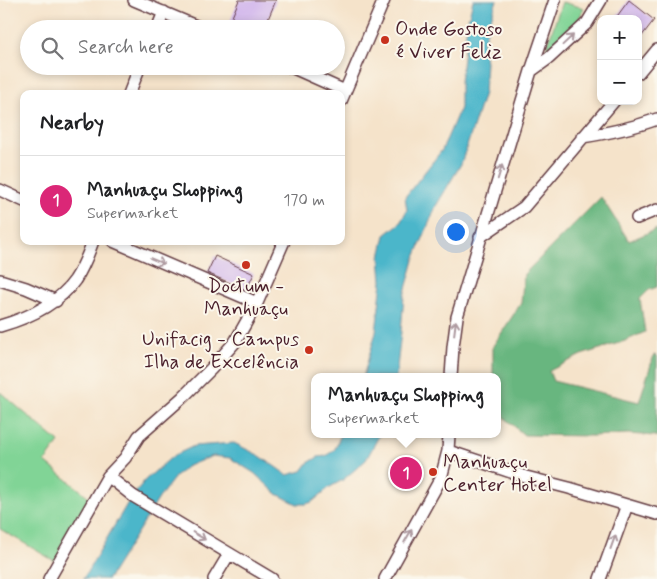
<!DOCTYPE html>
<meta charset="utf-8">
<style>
body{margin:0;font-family:Mynerve,sans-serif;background:#f6f6f6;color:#202124}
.controls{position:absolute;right:15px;top:15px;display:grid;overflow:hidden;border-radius:10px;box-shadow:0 2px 8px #0003}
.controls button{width:45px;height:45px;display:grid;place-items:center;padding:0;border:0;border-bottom:1px solid #e0e0e0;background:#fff;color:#202124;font:25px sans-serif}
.you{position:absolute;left:455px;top:231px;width:18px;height:18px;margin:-12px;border:4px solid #fff;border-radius:50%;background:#1a73e8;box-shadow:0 0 0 8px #1a73e833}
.badge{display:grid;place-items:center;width:32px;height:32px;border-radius:50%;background:#db2777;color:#fff;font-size:16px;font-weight:700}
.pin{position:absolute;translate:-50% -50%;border:2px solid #fff;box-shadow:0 1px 5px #0006}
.popup{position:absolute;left:311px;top:373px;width:190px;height:65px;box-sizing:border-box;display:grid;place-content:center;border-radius:10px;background:#fff;filter:drop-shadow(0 1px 4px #0005);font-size:16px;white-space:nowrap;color:#757577}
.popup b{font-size:19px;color:#202124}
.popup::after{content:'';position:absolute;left:50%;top:100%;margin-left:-10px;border:10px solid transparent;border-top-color:#fff}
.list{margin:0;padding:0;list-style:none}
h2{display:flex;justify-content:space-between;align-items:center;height:65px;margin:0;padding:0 20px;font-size:21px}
h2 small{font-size:16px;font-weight:400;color:#757577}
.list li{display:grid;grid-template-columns:32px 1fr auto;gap:15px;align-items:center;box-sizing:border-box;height:90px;padding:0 20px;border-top:1px solid #e0e0e0}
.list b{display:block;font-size:19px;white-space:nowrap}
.list p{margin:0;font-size:16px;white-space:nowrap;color:#757577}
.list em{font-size:16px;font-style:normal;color:#757577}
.icon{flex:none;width:28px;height:28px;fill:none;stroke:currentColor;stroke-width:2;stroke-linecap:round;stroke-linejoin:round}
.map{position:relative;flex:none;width:657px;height:579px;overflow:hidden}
.search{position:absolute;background:#fff;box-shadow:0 2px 8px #0003;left:20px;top:20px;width:325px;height:55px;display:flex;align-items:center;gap:12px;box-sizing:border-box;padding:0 18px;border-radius:28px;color:#757577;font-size:19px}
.panel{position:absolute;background:#fff;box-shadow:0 2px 8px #0003;left:20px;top:90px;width:325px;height:155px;border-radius:10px}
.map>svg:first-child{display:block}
</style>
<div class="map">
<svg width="657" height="579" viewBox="0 0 657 579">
<rect width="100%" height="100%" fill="#fbf7ec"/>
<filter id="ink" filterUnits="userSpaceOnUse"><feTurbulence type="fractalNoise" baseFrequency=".02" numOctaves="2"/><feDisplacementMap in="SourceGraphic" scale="10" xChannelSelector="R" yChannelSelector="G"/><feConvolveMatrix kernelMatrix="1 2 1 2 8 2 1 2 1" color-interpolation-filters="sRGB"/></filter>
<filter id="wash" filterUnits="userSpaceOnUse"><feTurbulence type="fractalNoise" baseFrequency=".0096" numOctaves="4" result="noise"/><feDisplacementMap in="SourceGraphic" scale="20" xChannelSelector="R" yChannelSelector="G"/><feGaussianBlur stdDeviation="1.12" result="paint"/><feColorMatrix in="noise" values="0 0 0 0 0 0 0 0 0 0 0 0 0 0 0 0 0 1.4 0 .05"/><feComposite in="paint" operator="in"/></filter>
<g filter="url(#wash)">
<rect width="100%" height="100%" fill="#f5e3ca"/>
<path fill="#81d496" stroke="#667a60" d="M562,2L584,8L578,21L549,53L546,54L545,52Z
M0,392L59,442L45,462L94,501L58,563L0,529Z"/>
<path fill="#68b67f" stroke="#596a55" d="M601,197L629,241L657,229V287L649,290L640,299L645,332L625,341L581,355L549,371L553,381L639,402L654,355L657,356V437L655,436L628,434L592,436L524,435L505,418L497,392V377H493V346L521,303L524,274Z"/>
<path fill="#4cb6ca" stroke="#4b6a7a" d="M473,0H497L483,43L486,62L484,93L473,128L461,164L436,206L414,260L404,296L401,332L396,377H363L376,332L382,281L380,257L385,235L400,223L407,210L405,197L442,150L460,108V82L467,24Z
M341,434H380L366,460L343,480L330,487L312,502L306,504H297L277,494L254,473L230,458L213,456L200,461L186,467L175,477L161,495L108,579H83L127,504L145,480L173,456L194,446L234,443L260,456L287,475L302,471L308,463L318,457L326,456L335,449Z"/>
<g id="blocks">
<path fill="#c8a7ec" d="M239,0H276L264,29H227Z
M629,0L654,20L638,41V19H615Z
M215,256L254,274L246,290L207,273Z"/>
</g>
</g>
<g filter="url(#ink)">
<use href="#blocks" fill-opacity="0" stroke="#643c43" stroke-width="1"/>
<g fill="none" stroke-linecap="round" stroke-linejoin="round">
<g stroke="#643c43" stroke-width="14">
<path id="minor" d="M134,0L203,29
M157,29L164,12
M289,66L345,91
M531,71L549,58L587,23L601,0
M638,73L657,50
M129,94L140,66
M341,101L384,0
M582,137C608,133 633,128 657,119
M0,190L24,201
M637,218L657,210
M480,237L524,207L614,101
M113,241L257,303
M0,280L26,288L56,301
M0,326C28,318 58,304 75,280C83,268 88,255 93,241
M451,377L453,347L457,317L531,71L555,0
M448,451L526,477L569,488L657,514
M108,476L133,496L272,579
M49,579L108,476L125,458L139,436L183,397L211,369L235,342L257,303L284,241
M214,579L229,554
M385,579L441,478L448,451L449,434
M600,579L627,505"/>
</g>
<use href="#minor" stroke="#fff" stroke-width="11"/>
</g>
<defs><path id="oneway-shaft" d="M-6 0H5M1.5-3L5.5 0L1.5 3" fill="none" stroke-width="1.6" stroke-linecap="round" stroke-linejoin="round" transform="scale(1.25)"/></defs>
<g stroke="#ae9aa0">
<use href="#oneway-shaft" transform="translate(568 40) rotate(-43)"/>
<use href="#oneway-shaft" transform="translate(500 172) rotate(-73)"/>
<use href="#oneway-shaft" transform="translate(157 261) rotate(23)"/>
<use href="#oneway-shaft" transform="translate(455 328) rotate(-83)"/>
<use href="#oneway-shaft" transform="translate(199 536) rotate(31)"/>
<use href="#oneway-shaft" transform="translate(408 536) rotate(-60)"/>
<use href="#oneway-shaft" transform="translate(613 542) rotate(-70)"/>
</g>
</g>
<g fill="#c8321e" stroke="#fbf7ec" stroke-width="2">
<circle cx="385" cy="40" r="5"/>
<circle cx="246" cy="265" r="5"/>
<circle cx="309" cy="350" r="5"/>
<circle cx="433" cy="472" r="5"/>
</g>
<g text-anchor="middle" stroke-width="4" stroke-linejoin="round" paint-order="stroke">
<g font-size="20" fill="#4a1f2b" stroke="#fbf7ec" text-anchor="start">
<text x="395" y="35">Onde Gostoso<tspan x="395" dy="23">é Viver Feliz</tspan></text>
<text x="246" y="292" text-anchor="middle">Doctum -<tspan x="246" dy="23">Manhuaçu</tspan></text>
<text x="299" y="345" text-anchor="end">Unifacig - Campus<tspan x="299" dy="23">Ilha de Excelência</tspan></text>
<text x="443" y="468">Manhuaçu<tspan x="443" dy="23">Center Hotel</tspan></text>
</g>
</g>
</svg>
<div class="controls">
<button>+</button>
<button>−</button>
</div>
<div class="you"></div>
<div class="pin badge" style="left:406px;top:473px">1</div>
<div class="popup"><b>Manhuaçu Shopping</b>Supermarket</div>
<div class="search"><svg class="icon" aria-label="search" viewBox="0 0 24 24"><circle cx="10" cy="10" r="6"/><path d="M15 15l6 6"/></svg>Search here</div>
<section class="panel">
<h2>Nearby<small></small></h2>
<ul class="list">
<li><span class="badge">1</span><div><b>Manhuaçu Shopping</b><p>Supermarket</p></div><em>170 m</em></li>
</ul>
</section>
</div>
